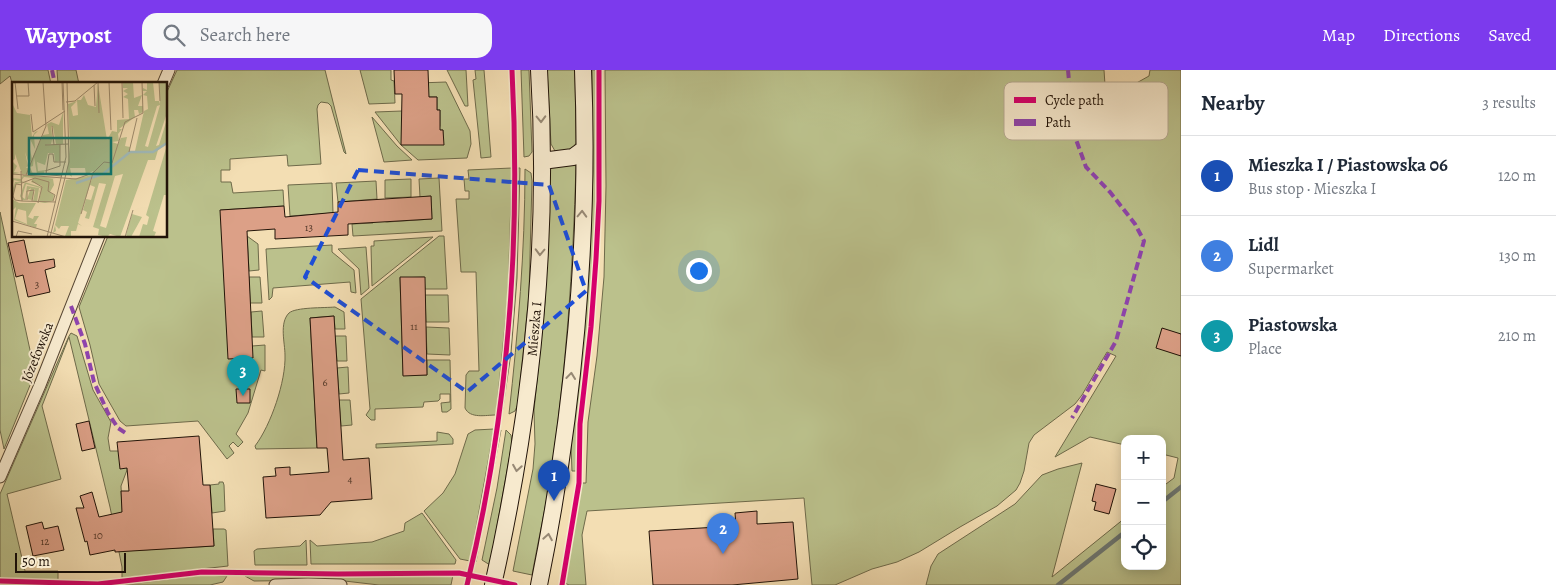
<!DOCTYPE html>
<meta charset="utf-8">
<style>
body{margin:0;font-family:Alegreya,serif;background:#f6f6f7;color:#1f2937}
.controls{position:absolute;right:15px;bottom:15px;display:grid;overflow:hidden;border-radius:10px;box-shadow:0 2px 12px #0003}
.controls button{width:45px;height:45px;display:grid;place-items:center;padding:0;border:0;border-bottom:1px solid #e0e1e3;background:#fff;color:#1f2937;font:25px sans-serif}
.scale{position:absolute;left:15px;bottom:12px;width:111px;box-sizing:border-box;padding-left:5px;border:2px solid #211308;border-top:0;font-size:14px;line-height:18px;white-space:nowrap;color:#211308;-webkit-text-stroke:4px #f7eace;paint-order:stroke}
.you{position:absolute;left:698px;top:200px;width:18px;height:18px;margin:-12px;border:4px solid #fff;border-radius:50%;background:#1a73e8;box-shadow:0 0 0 8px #1a73e833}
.badge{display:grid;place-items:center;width:32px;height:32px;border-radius:50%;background:#7c3aed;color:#fff;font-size:16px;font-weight:700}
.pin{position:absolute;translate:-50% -41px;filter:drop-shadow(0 1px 2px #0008)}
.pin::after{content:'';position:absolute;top:26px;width:18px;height:15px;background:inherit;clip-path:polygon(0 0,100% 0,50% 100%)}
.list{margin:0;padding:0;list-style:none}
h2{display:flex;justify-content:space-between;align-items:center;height:65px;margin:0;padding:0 20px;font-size:21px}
h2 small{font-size:16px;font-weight:400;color:#747a83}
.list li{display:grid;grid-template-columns:32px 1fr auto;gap:15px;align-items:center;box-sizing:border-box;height:80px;padding:0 20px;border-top:1px solid #e0e1e3}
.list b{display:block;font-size:19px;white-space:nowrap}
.list p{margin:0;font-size:16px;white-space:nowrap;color:#747a83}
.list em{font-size:16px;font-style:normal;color:#747a83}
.icon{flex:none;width:28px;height:28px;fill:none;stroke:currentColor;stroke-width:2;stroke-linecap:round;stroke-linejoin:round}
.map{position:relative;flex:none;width:1181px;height:515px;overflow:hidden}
header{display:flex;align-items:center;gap:30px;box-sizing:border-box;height:70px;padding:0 25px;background:#7c3aed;color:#fff}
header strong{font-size:24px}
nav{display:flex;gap:28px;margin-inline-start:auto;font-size:18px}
.search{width:350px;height:45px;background:#f6f6f7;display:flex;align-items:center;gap:12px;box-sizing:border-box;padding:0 18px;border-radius:15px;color:#747a83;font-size:19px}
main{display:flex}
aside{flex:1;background:#fff}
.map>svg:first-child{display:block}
</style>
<header>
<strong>Waypost</strong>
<div class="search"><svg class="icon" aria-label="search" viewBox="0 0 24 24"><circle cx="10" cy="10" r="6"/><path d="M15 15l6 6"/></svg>Search here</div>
<nav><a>Map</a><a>Directions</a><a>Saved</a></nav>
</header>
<main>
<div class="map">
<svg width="1181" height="515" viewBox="0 0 1181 515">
<rect width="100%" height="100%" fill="#f3deb3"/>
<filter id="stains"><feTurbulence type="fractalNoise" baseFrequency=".004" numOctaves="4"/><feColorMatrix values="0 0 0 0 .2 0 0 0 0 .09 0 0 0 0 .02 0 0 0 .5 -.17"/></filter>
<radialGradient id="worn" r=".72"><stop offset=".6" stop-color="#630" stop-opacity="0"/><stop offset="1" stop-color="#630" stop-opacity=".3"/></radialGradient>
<path fill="#bbc18c" stroke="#6e6a4a" d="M0,0H48L51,14H14V20L10,6L0,14Z
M57,0H76L79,14H58Z
M177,0H325L346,84L344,82L331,36L328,33L321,32L318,35L317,39L321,94L288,96L287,85L230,89V100H221V112H231L233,123L283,120L284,136L221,140L252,276L265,275V301L261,300L248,343L236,364L243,372L238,377L233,372L229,376L234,383L227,389L198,351L126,356L120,351L99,314L90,275L79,237L108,166H166V24Z
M360,0H391V10L394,11L395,33L369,34Z
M447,0H466L468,36H465Z
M475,0H484L491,87L481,88L473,10L476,9Z
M521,0H529L532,82L529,86L524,87Z
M547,0H575L576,73L573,78L561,82L555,81L551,74Z
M592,0H596C599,74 597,149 592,223C587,282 576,341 577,401H572L571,377L583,269L590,184L593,101Z
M605,0H1104L1106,30L1149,6L1150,0H1181V515H926L931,496L938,484L1015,434L1042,405L1058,399L1082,393L1052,507L1125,448V496H1162V417L1174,408L1178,388L1162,384V369H1125V375L1090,367L1055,387L1116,286L1107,282L1082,325L1075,334L1034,365L1029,373L1024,401L1020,413L1016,420L997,436L960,457L919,482L897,492L872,499L835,515H812L804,428L587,441L582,465L586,515H569L565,513L581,413H586L588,352L597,286L604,207L606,116Z
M446,12L470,61L471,74L467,88L418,90L401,75L375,42L402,41L443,74V60H438L440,56V40H437V27H418V13Z
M372,47L397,76L412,90L384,92Z
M574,95L576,96C573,199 566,302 551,403C546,437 538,471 532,505L513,501L533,399L535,374L534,340L545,232L550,100L552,97Z
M512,98L508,226L496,345C486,345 470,349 465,338L466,305L469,301H479L476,202H461L456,129H469V121H465L464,109H469L468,100Z
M518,98H520L517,208L511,283L502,344L515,212Z
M525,99L531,103L532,111L529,224L518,334L515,341L509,344C518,262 525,181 525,99Z
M439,108L442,161L353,166L352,154L373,153V149L387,152L432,149L431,126L420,127L419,109Z
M411,109V127L385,128V110Z
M376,111L377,129L338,132L336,113Z
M332,113L333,143L290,146L288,115Z
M0,142L35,303L4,379L0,360Z
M247,166L258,174L259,200L249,201Z
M439,166H444L447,219H425L424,207L400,208L403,305H427V290H450L451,339L447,342H442L441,333L450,332V324H440V329L438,331L424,332L423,337L375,339V350H371L366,345L370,339L361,229Z
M433,167L372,216L371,176H374V171Z
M332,175V182L354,200L356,223L351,222L350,212L273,218L272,227L269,230L266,179Z
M366,177L369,218L361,225L359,199L338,179Z
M249,207H260L262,233H250Z
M425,225H448L449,252H426Z
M335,237L344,242L345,259H335L334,246L310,248L317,378L256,379L255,376C271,355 286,311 285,285C285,273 279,253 289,243C296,237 324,238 335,237Z
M262,241L264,267H252L251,242Z
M426,257L449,258L450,285L427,284Z
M71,263L77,266L93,320L111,352L108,368L110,381H126L127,400L121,416L124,481L214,476L213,459H224L226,460L228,496L122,508V497L110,437L69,267L42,336L61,409L7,424L25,501H58V510L0,508V424L69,266Z
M335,266H346L347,291H337Z
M348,297L349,323L339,324L337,298Z
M339,330H350L352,355L341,356Z
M494,359L470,491L460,489L424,441L443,423L455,404L468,364L475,360Z
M499,359L501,360L476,492H474Z
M506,360L511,365L512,373L490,495L482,490L497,418Z
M437,362L449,364L453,369V374L376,378V374L437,371Z
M219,412H223L224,415L225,441L212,443L210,415L219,414Z
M422,443L456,490L455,494H311L310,470L317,476L372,472L404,461L405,453Z
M306,470L307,495H255L254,481L257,479L300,476Z
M203,505L227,506L223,512L210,515H122Z
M453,505L451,515H379L336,510L254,511L245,506Z"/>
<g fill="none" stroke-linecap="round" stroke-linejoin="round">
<path stroke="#6d7772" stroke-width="4.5" d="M1162,432L1181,417
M1058,515L1125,462"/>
</g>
<path fill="#dca087" stroke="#211308" d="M394,0H428L429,27H437V40H440V60H443L444,75H401L402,24H395Z
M431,126L432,149L348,154V165L275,169V159L247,161L253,288L228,289L220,140L284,136L285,147L338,142V132Z
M24,170L29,193L54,189L55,197L45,200L50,222L28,227L23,205L16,207L8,173Z
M400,207H425L427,305L403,306Z
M334,246L343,390L369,388L372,429L331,432L320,445L266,448L263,407L276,406L275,398L290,397V405L329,402L327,378H317L310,248Z
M1162,258L1181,264V286L1156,278Z
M236,319H250V333H237Z
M89,351L95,378L82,381L76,354Z
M199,366L203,415H210L214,476L115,482V480L90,485L87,471L85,472L76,438H84L80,426L92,422L99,447L122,442L121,421H129L127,398L120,399L117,372Z
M1096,414L1116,419L1109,444L1094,440L1096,432L1092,431Z
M757,441V454L793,452L798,509L732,515H653L649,461L736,456L735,443Z
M42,452L44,459L58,456L64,480L33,486L26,456Z"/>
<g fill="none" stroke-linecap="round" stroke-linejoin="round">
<g stroke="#564633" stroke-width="13">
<path id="street" d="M163,14L169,0
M0,407L40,315L99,166
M275,515L308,514L341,515"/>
</g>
<g stroke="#211308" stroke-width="18">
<path id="secondary" d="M542,91L573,87L584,79
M493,515C531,346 550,173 539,0
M539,515C573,348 590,170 583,0"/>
</g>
<use href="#street" stroke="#f7eace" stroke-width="11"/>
<use href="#secondary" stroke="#f7eace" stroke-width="16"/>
<path stroke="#8e44ad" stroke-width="4" stroke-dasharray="8 4" stroke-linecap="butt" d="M52,0L55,14
M1068,0L1074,64L1086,97L1110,122L1135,154L1144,171L1116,271L1072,348
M71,236L85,274L94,312L108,343L118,358L127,364"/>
<g stroke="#f7eace" stroke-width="8">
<path id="cycleway" d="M0,511L98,514L202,502L338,504L459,503L515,515
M467,515C508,347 521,173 512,0
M562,515L579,413L580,354L591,257L596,189L599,131V0"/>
</g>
<use href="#cycleway" stroke="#d6006c" stroke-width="5"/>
</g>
<defs><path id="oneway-chevron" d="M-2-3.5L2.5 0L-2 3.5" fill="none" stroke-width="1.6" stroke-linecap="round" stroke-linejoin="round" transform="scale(1.25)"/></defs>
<g stroke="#978975">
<use href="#oneway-chevron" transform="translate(541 49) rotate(89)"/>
<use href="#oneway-chevron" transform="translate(582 144) rotate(-88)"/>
<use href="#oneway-chevron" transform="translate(540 182) rotate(92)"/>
<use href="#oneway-chevron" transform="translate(571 306) rotate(-84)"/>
<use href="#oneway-chevron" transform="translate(517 398) rotate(99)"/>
<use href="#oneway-chevron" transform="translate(548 467) rotate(-80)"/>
</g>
<path fill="none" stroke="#1d4ed8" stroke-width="4" stroke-dasharray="10 6" stroke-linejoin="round" d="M358,100L549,115L586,221L467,322L305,207Z"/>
<g text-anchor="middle" stroke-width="4" stroke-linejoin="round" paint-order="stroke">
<g font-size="11" fill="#503628">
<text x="309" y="161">13</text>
<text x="37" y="218">3</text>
<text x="414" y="260">11</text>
<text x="325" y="316">6</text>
<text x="350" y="413">4</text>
<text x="98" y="469">10</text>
<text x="45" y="475">12</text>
</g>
<g font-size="14" fill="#211308" stroke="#f7eace">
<text transform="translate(534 259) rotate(-85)" y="5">Mieszka I</text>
<text transform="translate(37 282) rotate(-68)" y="5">Józefowska</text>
</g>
</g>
<g transform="translate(12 12)">
<rect width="155" height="155" fill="#f3deb3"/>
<path d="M121,0L122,16L130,13L126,24H131V30L127,32L126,28H122L123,35L107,47H110L106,52L107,59L100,60L106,62L109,56L115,55L113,64L118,65V71L123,69L132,29L136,27L135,14L131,13L135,9H131V6L135,8V0H141L143,19H147L148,22L147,0H155V31L144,64L147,63L155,37V61L146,68L143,78H136L108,155L98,152L95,155L86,153L87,147L81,145L94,102L87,101L77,137L73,136L75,130L71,128L74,117L79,118L83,105L78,103L81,89L74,93L73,86H58L60,95L55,91L58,63L56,22L65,19L59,25L61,34L66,33L65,18H69L72,13L76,23L84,25L86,2L95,58L100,49L105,50V38L117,37L116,17L111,15L116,12L111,9L116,6H111V1ZM148,23L136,65L133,64L145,24ZM111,92L94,146L88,144L103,94ZM0,21L5,31L18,33L20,55L23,50L26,49L22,53L23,67L18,57L16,58L20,77L17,82L13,70L16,84L14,86H16L31,53L37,52L35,42L39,40L47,43L51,30V62H44L41,45L39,44L41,62L40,58L39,62L33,63H48V79L43,80L42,71H36L33,83L25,80L26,89L33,88L32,91L25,92L22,75L21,84L18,85L21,92H10L3,72V77L0,79L5,84L2,90L8,91L0,92ZM155,63V113H152L141,149L144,150L142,155H127L131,142L135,143L137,135L134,133ZM11,93L44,96H36L44,97H41L42,103L38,110L42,113L41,119L33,121L27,120L30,104L19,100L21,96L12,95L9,99L29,105L27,114L28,106L14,102L10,115L13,117L15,104L27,106L25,120L21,119L23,109L22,107L20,118L15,117L19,106L15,109L14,118H10L8,114L13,100L4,102L0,117L7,121H24L16,135L21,137L22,134H27L22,142H25L24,146L2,138L4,125L0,129V109L3,100H9L2,98L0,105V96L9,97ZM6,127L14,129L15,142L3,137ZM81,93L66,141L70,144L66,142L64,149H59V155L53,154L57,144H49L47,147L43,143L44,149L41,151L54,98ZM120,132L130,135L119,155H116L114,153Z" fill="#bbc18c" fill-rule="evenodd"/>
<path fill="none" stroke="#a0b9b8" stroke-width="2.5" d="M64,101L91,92L118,70H141L155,61"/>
<path fill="none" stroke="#9f8d6f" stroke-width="1" d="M3,0L6,27M50,0L51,28M86,0L87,31M97,0L99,48M110,0L111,36M147,0L148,19M82,3L83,24M5,14H17L16,0M54,20L63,19L86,0M19,32L21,50L53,29M40,44L42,63M33,63L57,62M117,70L125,36M9,89L10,119L44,120M33,89L48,84V62M0,92L64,97L81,91L92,80L100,81L113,40L131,31L130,0M28,92L50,94M34,92L37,72H41L42,80H54M14,93L34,44L31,0M20,99L30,105L26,121M10,101L23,96L37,100L36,109L43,113L41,119M15,118V109L22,108L20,119M10,119L3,118L1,114L4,102L10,103M69,132L81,91M0,139L54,155M4,155L6,149L20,152M35,155L54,75L51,0M38,155L57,80L55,0M113,155L121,128"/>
<path fill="#0f766e" fill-opacity="0.15" stroke="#0f766e" stroke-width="2.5" d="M17,56H99V92H17Z"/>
<rect width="155" height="155" fill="none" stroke="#211308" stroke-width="2.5"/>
</g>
<rect x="1004" y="12" width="164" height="58" rx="8" fill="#f7eace" stroke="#b7aa93" stroke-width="1"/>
<rect x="1014" y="27" width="22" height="6" fill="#d6006c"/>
<rect x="1014" y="49" width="22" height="7" fill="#8e44ad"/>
<g font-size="14" fill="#211308">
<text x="1045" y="35">Cycle path</text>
<text x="1045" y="57">Path</text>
</g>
<rect width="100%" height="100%" filter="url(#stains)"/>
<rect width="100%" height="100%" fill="url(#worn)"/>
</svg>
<div class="controls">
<button>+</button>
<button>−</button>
<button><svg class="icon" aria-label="locate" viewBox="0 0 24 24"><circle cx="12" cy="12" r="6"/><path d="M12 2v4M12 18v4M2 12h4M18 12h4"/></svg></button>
</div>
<div class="scale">50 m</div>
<div class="you"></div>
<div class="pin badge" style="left:554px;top:431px;background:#1a4fb4">1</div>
<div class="pin badge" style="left:723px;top:484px;background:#3f7fe0">2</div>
<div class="pin badge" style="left:243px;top:326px;background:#0f9aa8">3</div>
</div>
<aside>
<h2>Nearby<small>3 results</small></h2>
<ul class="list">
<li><span class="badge" style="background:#1a4fb4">1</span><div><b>Mieszka I / Piastowska 06</b><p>Bus stop · Mieszka I</p></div><em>120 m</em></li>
<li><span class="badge" style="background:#3f7fe0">2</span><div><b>Lidl</b><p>Supermarket</p></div><em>130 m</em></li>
<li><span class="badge" style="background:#0f9aa8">3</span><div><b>Piastowska</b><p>Place</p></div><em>210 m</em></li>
</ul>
</aside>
</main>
